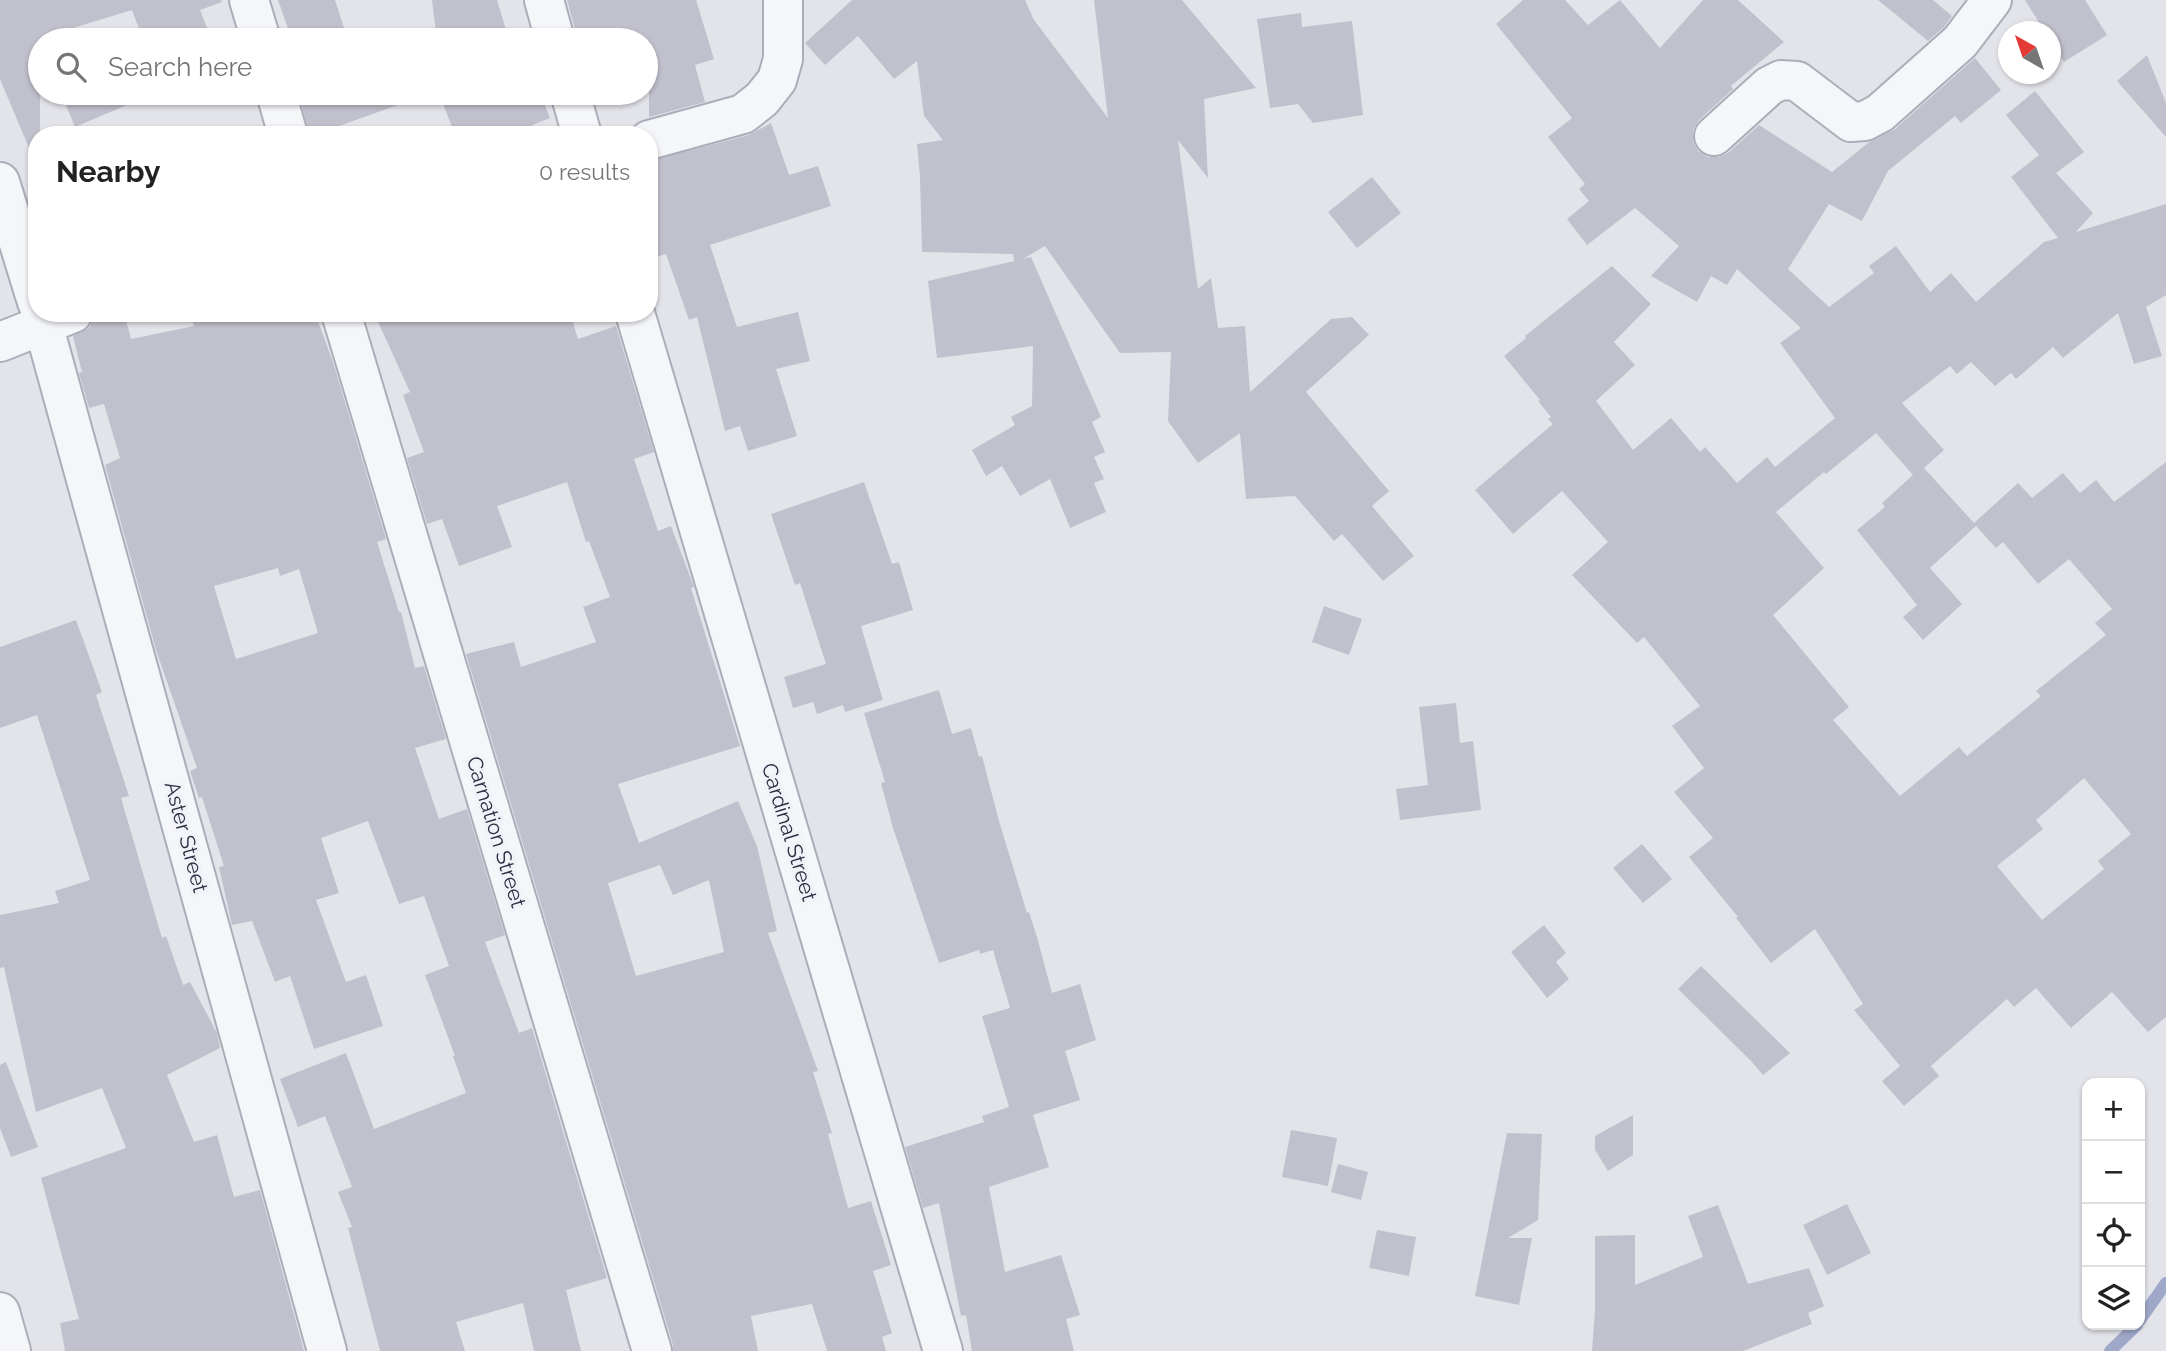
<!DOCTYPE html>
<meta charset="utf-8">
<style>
body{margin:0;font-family:Raleway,sans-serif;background:#f6f6f6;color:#222}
.controls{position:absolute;right:21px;bottom:21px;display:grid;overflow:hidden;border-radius:14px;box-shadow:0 2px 5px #0004}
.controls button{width:63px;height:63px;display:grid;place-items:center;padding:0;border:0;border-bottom:2px solid #e0e0e0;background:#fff;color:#222;font:35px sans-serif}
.compass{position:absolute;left:1998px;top:21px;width:63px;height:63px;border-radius:50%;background:#fff;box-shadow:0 2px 5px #0004;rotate:320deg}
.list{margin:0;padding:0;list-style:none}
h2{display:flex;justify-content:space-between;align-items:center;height:91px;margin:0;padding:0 28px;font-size:30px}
h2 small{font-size:23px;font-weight:400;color:#767676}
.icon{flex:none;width:38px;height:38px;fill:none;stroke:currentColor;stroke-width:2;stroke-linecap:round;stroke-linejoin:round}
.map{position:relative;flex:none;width:2166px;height:1351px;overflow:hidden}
.search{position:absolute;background:#fff;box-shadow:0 2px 5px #0004;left:28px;top:28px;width:630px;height:77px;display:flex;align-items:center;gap:18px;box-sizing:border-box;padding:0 24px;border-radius:38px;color:#767676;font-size:26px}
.panel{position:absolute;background:#fff;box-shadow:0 2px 5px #0004;left:28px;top:126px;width:630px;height:196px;border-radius:28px}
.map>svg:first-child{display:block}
</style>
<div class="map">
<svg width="2166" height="1351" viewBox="0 0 2166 1351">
<rect width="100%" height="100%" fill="#e3e4ea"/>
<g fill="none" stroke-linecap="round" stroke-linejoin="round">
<path stroke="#9fa8c9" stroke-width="12" d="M2140,1320L2166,1283
M2110,1351L2137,1325"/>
</g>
<path fill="#c0c1cd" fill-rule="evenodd" d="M0,0H221L222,2L200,10L212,40H159L155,28L141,34L132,10L40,38V135H37V167L0,79Z
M278,0H335L346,34L329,40H292Z
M432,0H497L509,40H437Z
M567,0H696L714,59L695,65L705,102L649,117V79L646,80V40H578Z
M852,0H1025L1034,20L1108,118L1094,0H1182L1256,88L1204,99L1208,178L1178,140L1198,289L1211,278L1218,328L1245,326L1250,392L1331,319L1352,317L1369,335L1306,392L1389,491L1372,506L1414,556L1383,581L1342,534L1334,541L1295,496L1246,499L1240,433L1198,463L1168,421L1171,352L1120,353L1045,246L1023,259L1031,257L1101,417L1092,422L1105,452L1094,457L1104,479L1094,483L1106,512L1070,528L1050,479L1020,496L1002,466L986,476L972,450L1015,425L1011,417L1032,406L1033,346L937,358L928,281L1014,261L1013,254L922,252L920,177L917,144L943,140L924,116L917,61L894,79L858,36L825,65L805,43Z
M1523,0H1565L1588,25L1620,0L1660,48L1703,0H1738L1784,42L1731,86L1733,89L1699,120L1693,130V141L1698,151L1708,157H1719L1728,153L1759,125L1832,172L1868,143L1895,129L1975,58L2001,90L1961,123L1955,116L1888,171L1862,221L1829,204L1788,269L1829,307L1874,273L1869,266L1896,246L1930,292L1951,273L1976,302L2044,242L2058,238L2011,177L2039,155L2006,115L2035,91L2084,152L2056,173L2093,213L2076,232L2166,204V295L2146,307L2162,356L2134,364L2118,313L2063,358L2053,347L2016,379L2011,373L1995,386L1971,362L1957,374L1950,366L1902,403L1944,450L1924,468L1974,523L2018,483L2032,498L2063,473L2080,493L2096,480L2114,502L2166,462V1017L2148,1032L2112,992L2071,1028L2036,988L2014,1007L2007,999L1931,1066L1939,1076L1904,1106L1882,1081L1900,1066L1854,1010L1863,1004L1815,929L1771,963L1736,918L1738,917L1689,857L1713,838L1674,792L1704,768L1672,726L1700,706L1644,637L1637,643L1572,575L1608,542L1562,491L1513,534L1475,490L1553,424L1548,419L1551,417L1538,401L1540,400L1504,356L1526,338L1525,336L1612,266L1651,304L1614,342L1635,365L1596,401L1633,450L1671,418L1700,452L1705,447L1737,483L1767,457L1775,467L1835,418L1780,343L1801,328L1737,269L1727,285L1711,276L1697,302L1651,276L1679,246L1635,208L1587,245L1567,219L1589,201L1579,189L1585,184L1548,137L1572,118L1496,24ZM1876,433L1913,475L1882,503L1885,507L1857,530L1917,605L1903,617L1923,640L1962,604L1930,568L1976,526L1996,548L2003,542L2038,584L2069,559L2112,609L2095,623L2106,635L2036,691L2041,696L1967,756L1959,747L1900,796L1833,720L1849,707L1773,615L1824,568L1776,512L1824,472L1826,474ZM2084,778L2131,834L2098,861L2104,869L2042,920L1997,866L2043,829L2036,820Z
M1878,0H1933L1952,16L1944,27L1928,41Z
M2025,0H2085L2107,35L2064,62L2050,41V32H2045Z
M1301,13L1302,27L1352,21L1363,115L1313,123L1298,104L1270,108L1257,19Z
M2147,55L2166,103V137L2117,81Z
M61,93H155L75,127Z
M299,93H420V97L314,135H309Z
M439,93H540L550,118L508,135H455Z
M771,123L789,175L818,166L831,206L710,245L737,327L798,312L810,361L776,369L797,436L748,451L740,426L725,431L697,317L689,320L666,254L649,259V161L749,135Z
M1372,177L1401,213L1357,248L1328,212Z
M124,313L131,339L194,326L190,313H315L333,362L386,539L377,542L399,612H401L415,668L424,666L446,739L415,748L439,819L467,809L505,935L485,942L519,1033L532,1028L607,1278L566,1290L581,1351H534L523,1303L456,1322L465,1351H380L348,1228L352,1227L338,1192L352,1187L325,1116L298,1127L280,1079L346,1053L374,1129L466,1093L453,1056H455L425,975L449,966L424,896L399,904L368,821L321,838L339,893L316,900L346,982L366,975L383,1026L314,1049L290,976L275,982L252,921L232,925L219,867L224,866L202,797L199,798L190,771L197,768L156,650L105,465L120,458L104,404L89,408L79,373L82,372L73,336L90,327L92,322ZM278,568L280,576L299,569L318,633L236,659L214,586Z
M396,313H570L578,339L616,326L654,452L634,459L658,531L671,526L694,587L691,588L740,746L618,784L639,843L738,801L757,846L777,931L768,933L818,1071L813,1072L832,1133L828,1134L848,1208L871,1201L891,1265L873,1271L892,1333L882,1337L886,1351H827L812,1304L751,1316L758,1351H673V1345L466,654L514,642L521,667L596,642L583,607L610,597L589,541L586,542L567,482L497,506L512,547L459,566L442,519L427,524L407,458L424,452L403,395L410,392L378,322ZM660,865L673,895L709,880L724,952L636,976L608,883Z
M864,482L892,564L899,562L913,610L861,626L883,700L845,712L843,705L817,714L813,702L793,708L784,677L826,664L800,583L795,585L771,514Z
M1324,606L1362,619L1349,655L1312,642Z
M76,620L102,692L96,695L129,796L121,798L162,938L166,936L183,985L190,982L217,1033L220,1048L167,1075L194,1142L217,1135L234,1197L260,1190L304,1351H65L60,1323L79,1319L41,1178L126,1148L102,1088L36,1112L4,967L0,968V915L59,903L55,891L90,880L37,715L0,728V647Z
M939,690L952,734L971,728L979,757L982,756L999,821L1027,913L1029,912L1037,937L1052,993L1080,984L1096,1040L1065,1051L1080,1100L1033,1115L1049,1167L989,1187L1005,1272L1061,1255L1080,1315L1066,1319L1074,1351H972L966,1315L961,1316L939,1203L923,1208L905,1147L984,1122L982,1116L1009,1107L982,1016L1010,1008L993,950L980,954L979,950L939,963L893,828L881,783L885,782L864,713Z
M1456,703L1460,743L1473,741L1481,810L1400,820L1396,789L1428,785L1419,707Z
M1642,844L1672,879L1643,903L1613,868Z
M1544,925L1566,953L1556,962L1569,979L1547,998L1511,952Z
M1701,966L1790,1053L1763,1075L1751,1061L1678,989Z
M6,1062L38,1147L11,1157L0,1128V1065Z
M1633,1115V1155L1608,1171L1595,1150V1136Z
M1291,1130L1337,1138L1328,1186L1282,1177Z
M1507,1133L1542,1134L1538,1220L1508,1238H1532L1519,1305L1475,1296Z
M1338,1164L1368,1172L1361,1200L1331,1192Z
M1847,1204L1871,1253L1827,1275L1803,1225Z
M1718,1205L1748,1284L1809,1268L1824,1306L1808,1313L1812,1324L1743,1351H1592L1595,1310V1236L1635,1235V1285L1703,1257L1688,1216Z
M1377,1230L1416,1237L1409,1276L1369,1268Z"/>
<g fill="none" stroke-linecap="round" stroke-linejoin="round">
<g stroke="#acadb8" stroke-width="42">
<path id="minor" d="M249,0L261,40
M544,0L555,40
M276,93L288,135
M570,93L582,135
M1714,136L1769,86L1781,80L1797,81L1851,122L1865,121L1880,113L1960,42L1992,0
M649,140L743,114L762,99L777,80L783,59V0
M0,182L37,302
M40,313L327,1351
M341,313L652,1351
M635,313L943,1351
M0,342L73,313
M0,1312L11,1351"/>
</g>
<use href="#minor" stroke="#f5f6f9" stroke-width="38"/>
</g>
<g text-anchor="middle" stroke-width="7" stroke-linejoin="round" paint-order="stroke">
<g font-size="21" fill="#2b2d42" stroke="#f2f3f8">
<text transform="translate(496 832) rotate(73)" y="7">Carnation Street</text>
<text transform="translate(789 832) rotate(73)" y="7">Cardinal Street</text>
<text transform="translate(186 837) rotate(75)" y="7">Aster Street</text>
</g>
</g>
</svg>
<div class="controls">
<button>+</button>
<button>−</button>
<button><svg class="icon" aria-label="locate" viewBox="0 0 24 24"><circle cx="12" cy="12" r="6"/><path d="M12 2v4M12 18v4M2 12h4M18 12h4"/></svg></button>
<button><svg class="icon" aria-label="layers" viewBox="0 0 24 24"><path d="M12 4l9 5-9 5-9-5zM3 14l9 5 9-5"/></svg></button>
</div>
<svg class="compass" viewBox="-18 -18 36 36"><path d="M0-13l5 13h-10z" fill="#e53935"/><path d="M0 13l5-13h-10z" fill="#767676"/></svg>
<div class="search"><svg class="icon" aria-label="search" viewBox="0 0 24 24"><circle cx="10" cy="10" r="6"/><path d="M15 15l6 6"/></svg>Search here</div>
<section class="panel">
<h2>Nearby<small>0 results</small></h2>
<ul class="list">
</ul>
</section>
</div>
